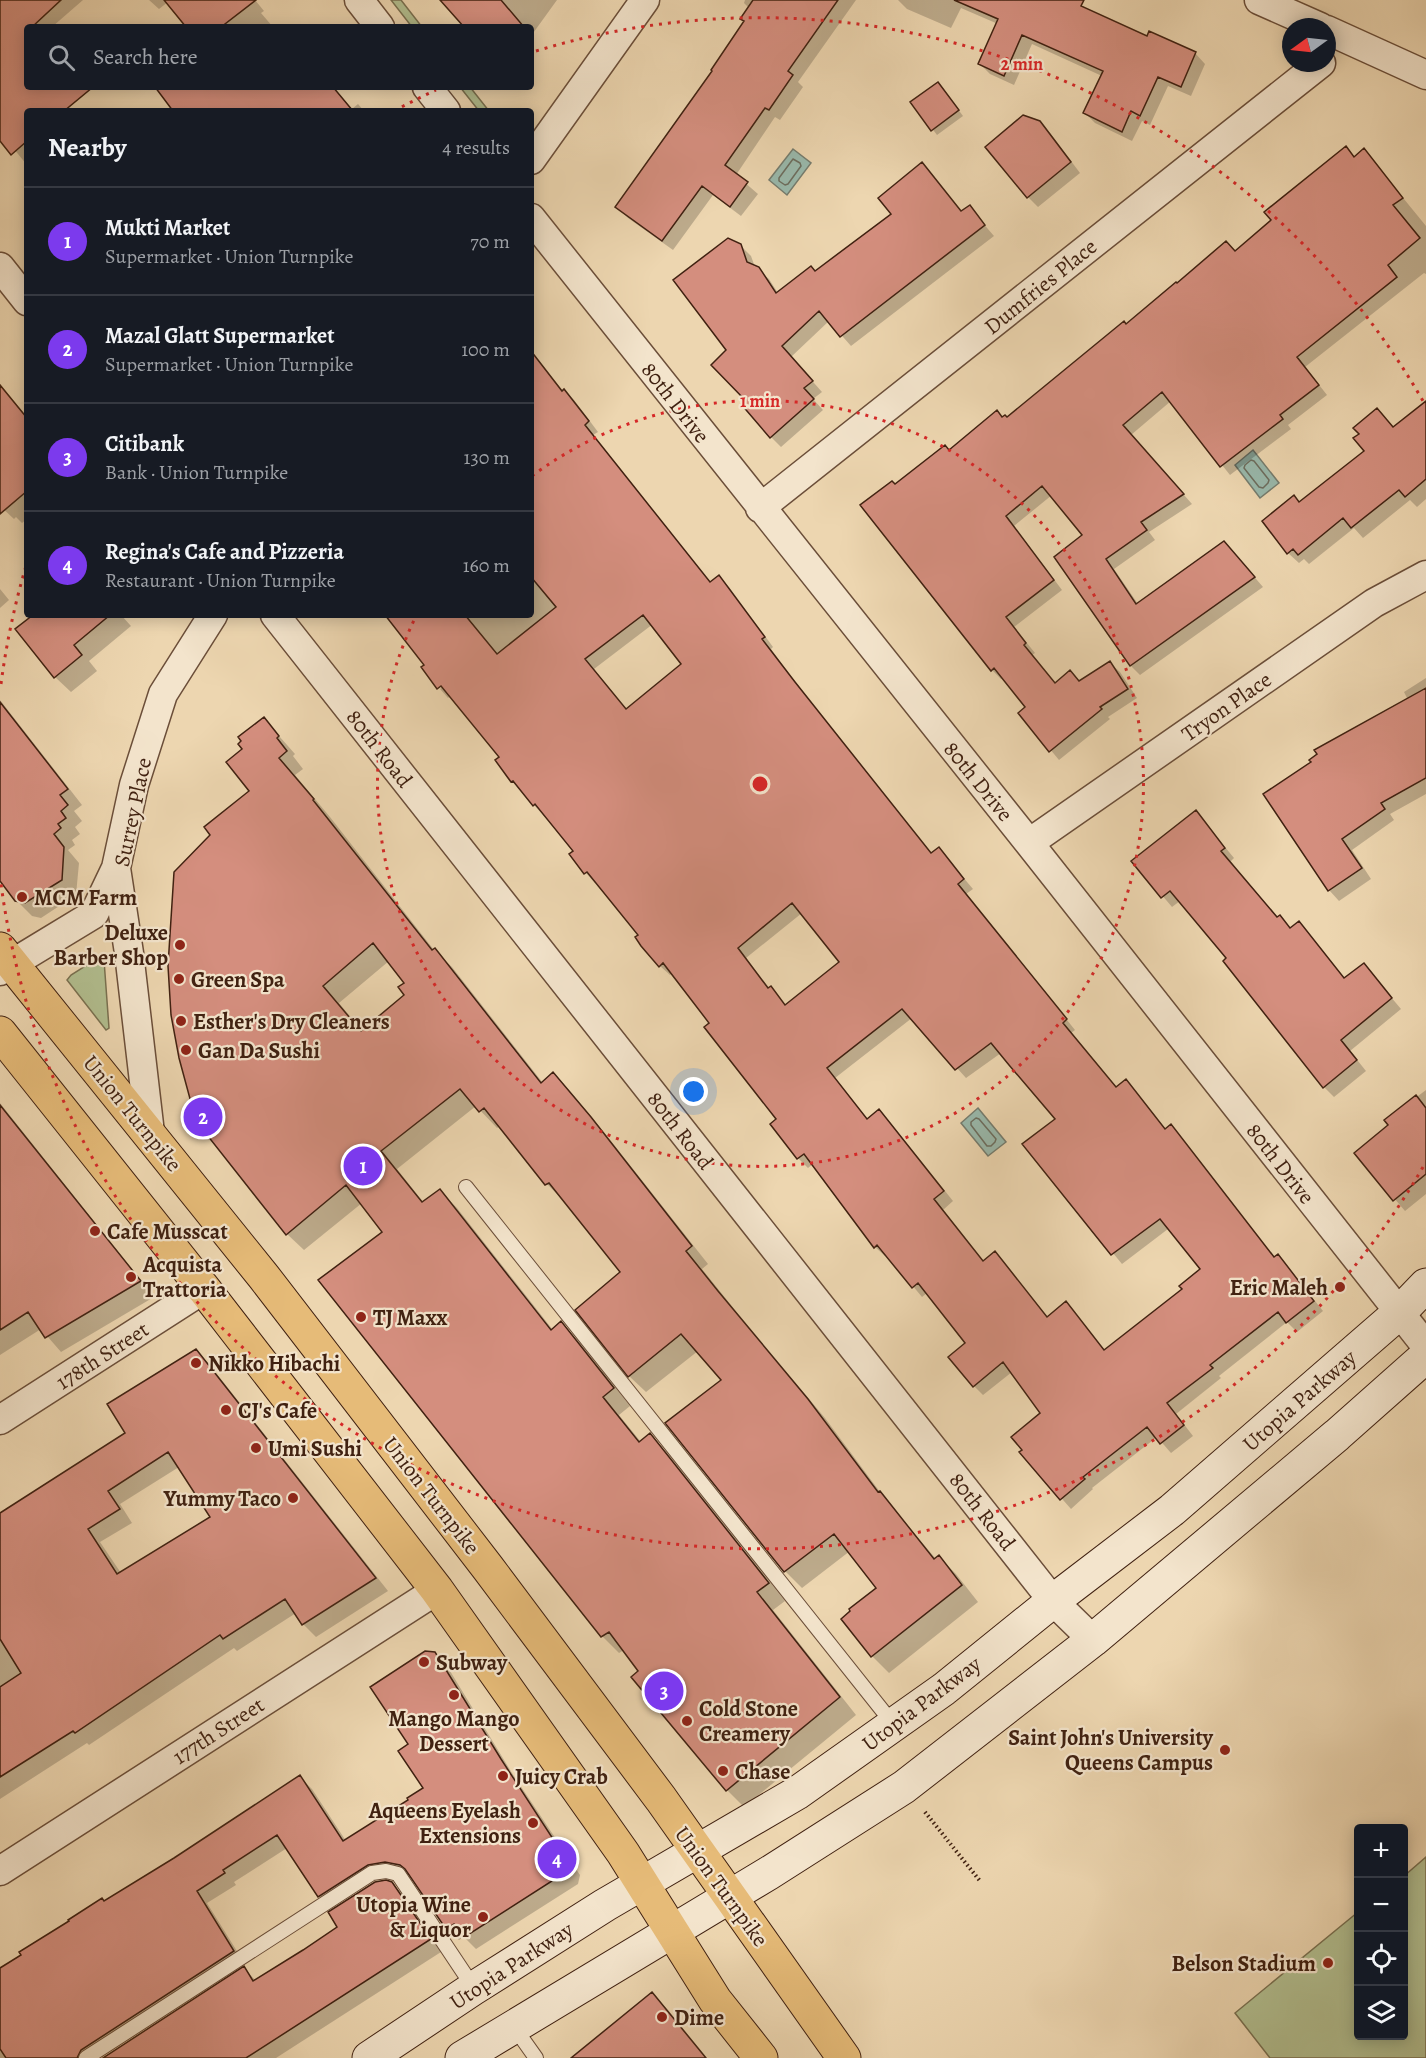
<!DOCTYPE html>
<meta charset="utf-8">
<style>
body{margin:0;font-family:Alegreya,serif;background:#20242c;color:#f1f3f6}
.controls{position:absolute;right:18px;bottom:18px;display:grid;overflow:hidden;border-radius:6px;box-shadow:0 3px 15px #0003}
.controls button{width:54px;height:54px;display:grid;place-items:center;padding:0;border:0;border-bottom:2px solid #363941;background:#171b24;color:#f1f3f6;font:30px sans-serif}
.compass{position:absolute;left:1282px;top:18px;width:54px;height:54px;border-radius:50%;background:#171b24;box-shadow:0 3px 15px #0003;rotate:255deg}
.you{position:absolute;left:694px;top:1092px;width:21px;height:21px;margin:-15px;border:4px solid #fff;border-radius:50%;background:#1a73e8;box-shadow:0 0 0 9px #1a73e833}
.badge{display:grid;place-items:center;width:39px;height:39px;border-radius:50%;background:#7c3aed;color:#fff;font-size:20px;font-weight:700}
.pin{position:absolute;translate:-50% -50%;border:3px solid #fff;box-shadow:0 2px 6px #0006}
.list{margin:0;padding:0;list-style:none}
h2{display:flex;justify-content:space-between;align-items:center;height:78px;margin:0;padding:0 24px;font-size:26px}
h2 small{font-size:20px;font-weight:400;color:#9ea1a6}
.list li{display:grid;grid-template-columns:39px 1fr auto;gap:18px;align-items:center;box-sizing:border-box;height:108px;padding:0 24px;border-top:2px solid #363941}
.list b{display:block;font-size:22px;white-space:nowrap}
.list p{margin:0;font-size:20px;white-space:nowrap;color:#9ea1a6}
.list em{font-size:20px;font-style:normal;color:#9ea1a6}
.icon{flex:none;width:33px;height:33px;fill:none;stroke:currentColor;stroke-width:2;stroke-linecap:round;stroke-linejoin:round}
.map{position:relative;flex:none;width:1426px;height:2058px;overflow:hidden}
.search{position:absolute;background:#171b24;box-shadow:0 3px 15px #0003;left:24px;top:24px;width:510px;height:66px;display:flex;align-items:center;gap:15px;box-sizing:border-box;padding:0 21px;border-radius:6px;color:#9ea1a6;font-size:22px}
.panel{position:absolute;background:#171b24;box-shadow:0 3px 15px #0003;left:24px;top:108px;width:510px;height:510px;border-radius:6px}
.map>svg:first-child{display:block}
</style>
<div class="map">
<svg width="1426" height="2058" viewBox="0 0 1426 2058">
<rect width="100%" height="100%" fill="#edd6b0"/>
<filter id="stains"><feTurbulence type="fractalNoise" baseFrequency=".00333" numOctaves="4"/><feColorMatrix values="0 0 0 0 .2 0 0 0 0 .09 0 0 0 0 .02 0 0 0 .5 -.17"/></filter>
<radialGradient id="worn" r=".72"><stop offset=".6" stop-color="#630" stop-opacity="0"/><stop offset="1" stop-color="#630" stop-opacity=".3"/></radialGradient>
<path fill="#b2bf90" stroke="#797050" stroke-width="1.5" d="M391,0H401L422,27H412Z
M460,87H470L489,111H479Z
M101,956L104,960L109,1028L106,1030L67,980L71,975Z
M1426,1857V2058H1270L1235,2013L1358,1912V2036H1404V1876Z"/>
<path fill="#99b9ac" stroke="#757c6e" stroke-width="1.5" d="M793,149L811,163L787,195L769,180Z
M1253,450L1279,483L1260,498L1235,465Z
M978,1108L1006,1142L988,1156L961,1123Z"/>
<path fill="#0003" fill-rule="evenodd" d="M0,0H83L52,27H27V87H50L70,111H27V165L0,132Z
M149,0H255L264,11L261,13L273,27H188L168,2L159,9Z
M442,0H557L531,36V27H466Z
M745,0H856L798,82L803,87L780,120L775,117L736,175L758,194L741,216L713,195L673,250L628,218L617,207L682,119L745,22L749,8L744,3Z
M898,0H1071L1082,5L1088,11L1147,38L1195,53L1205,64L1191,96L1168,86L1150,125L1142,121L1132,141L1095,123L1085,113L1102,76L1032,44L1014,85L990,74L980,64L998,24L961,8L951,28L907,9Z
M157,87H322L333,89L352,109L358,104L364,111H174Z
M942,88L963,116L937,135L912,102Z
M1039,122L1050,133L1080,173L1038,207L1028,197Z
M1346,148L1355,158L1364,150L1426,226V274L1424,273L1305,367L1327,395L1288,425L1291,429L1230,475L1171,401L1131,435L1192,504L1149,532L1155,540L1114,569L1138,604L1233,552L1263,587L1140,675L1131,666L1056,557L1085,535L1052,495L1014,526L1062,590L1014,627L1035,653L1032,655L1056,684L1080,683L1110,663L1120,672L1137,698L1108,717L1110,719L1059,760L1020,713L1027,707L1003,678L1001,679L992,670L895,486L1003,419H1007L1126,326L1235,253L1273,220Z
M922,164L962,212L969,207L994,236L851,346L829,321L791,357L822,392L813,399L823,410L781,447L771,437L747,400L728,350L740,245L751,256L755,267L769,279L778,293L815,273L893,214Z
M531,351L563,392L564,391L574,400L598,432L593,435L711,583L719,577L729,587L773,647L771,649L804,694L932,854L939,849L973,889L966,894L1075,1030L1071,1033L1117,1088L1126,1081L1166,1130L1171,1126L1180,1136L1275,1258L1278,1256L1287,1266L1323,1311L1297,1332L1287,1322L1219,1376L1221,1378L1176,1414L1193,1436L1171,1453L1157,1437L1092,1488L1093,1489L1071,1509L1021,1452L1042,1413L1012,1372L983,1395L974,1386L967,1343L927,1293L922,1297L887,1255L885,1256L875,1247L813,1164L808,1168L798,1158L772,1124L778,1119L711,1023L672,973L670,975L660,966L640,935L597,881L595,883L586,873L571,854L575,851L534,805L501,757L451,695L448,698L440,689L448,682L426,665L387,615H449L457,626L470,615H531ZM653,624L684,664L627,710L594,669ZM802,913L841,962L786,1006L770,989L746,958ZM912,1018L966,1078L1001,1053L1057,1119L1024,1145L1122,1264L1168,1229L1202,1270L1184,1290L1105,1351L1066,1303L1048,1318L995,1253L984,1262L943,1210L953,1201L889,1121L879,1111L868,1120L835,1078Z
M0,384L27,417V519L22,523L16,517L14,519L0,506Z
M1426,403V499L1417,507L1410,500L1363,538L1354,528L1309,564L1304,559L1299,563L1288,553L1300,503L1366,451L1387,420L1394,428Z
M0,589L9,600L0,608Z
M44,615H121L131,626L89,661L97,671L71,692L55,677L21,634Z
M1426,678V794L1390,814L1394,820L1352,850L1371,879L1339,901L1329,890L1265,795L1408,700L1404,692Z
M0,700L82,805L74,811L82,821L75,827L80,834L72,840L75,845L68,850L79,863L76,895L41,918L32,916L16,900L0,878Z
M264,719L295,754L293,756L303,769L295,775L330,817L434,950L452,967L543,1083L553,1074L570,1091L607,1136L708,1264L702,1269L735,1310L825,1418L886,1500L936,1559L939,1557L956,1574L978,1602L889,1673L872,1656L878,1588L850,1551L802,1588L785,1571L724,1380L698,1351L646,1392L629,1376L622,1272L565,1200L564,1201L547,1184L500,1126L497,1128L476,1106L397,1169L424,1203L440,1191L457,1208L553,1330L561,1323L578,1340L630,1406L619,1415L641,1442L650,1435L667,1452L785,1601L773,1610L856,1715L744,1807L727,1790L624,1650L619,1653L602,1636L384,1232L362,1203L304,1250L287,1234L251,792L244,749ZM389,961L406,983L407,995L363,1032L339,1003Z
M1196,812L1234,858L1230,862L1278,918L1280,917L1291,929L1299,923L1345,979L1364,965L1401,1009L1350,1051L1366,1071L1334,1097L1324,1087L1228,958L1180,901L1172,907L1133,861Z
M1426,1090V1194L1405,1211L1356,1153L1390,1125L1386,1120Z
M0,1103L154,1297L61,1352L41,1329L0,1355Z
M196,1351L209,1364L388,1591L316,1637L303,1624L296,1613L237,1651L234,1648L89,1745L87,1743L0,1799V1518L127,1433ZM179,1467L212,1518L121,1573L100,1542L132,1523L120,1504Z
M435,1654L447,1666L512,1773L580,1875L578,1884L476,1949L464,1937L459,1940L447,1928L412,1876L398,1873L380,1877L331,1908L319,1896L287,1848L234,1882L236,1885L207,1903L245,1964L99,2058H0V1970L300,1777L312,1789L346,1841L410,1801L425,1788L410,1745Z
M392,1883L404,1896L441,1952L276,2058H105L244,1968L256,1981L336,1930Z
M652,1994L668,2010L707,2058H573Z"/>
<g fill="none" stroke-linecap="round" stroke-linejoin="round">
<path stroke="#6c6d5e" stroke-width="1.5" d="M793,159L800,163L801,166L788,184L785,185L779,181V178Z
M1251,460L1254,461L1269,480L1268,483L1263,488L1259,487L1244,468L1245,465Z
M976,1118L979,1119L996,1139L995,1142L991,1146H987L971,1125V1122Z"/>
</g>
<path fill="#d48e7e" stroke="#402111" stroke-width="1.5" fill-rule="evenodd" d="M0,0H61L32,27H27V87H93L64,111H27V141L11,155L0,141Z
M164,0H256L221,27H186Z
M440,0H501L524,27H464Z
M753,0H838L788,71L793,75L769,110L765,108L725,165L748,182L730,207L702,186L662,241L615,207L712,71L711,70L744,21L740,19Z
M954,0H1084L1081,6L1147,36L1149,31L1196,52L1181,87L1158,77L1140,116L1131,111L1122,132L1083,113L1103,71L1022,35L1004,76L978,64L998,19Z
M938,82L959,110L931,131L910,102Z
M155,87H333L353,111H173Z
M1023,115L1040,121L1071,162L1027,198L985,147Z
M1346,146L1354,157L1364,148L1403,198L1393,205L1420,238L1388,265L1397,277L1297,357L1319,385L1280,415L1283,419L1220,467L1162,392L1123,425L1184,494L1141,522L1147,530L1106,559L1136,604L1224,541L1255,577L1130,666L1054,557L1082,535L1042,486L1006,516L1054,580L1006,617L1026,643L1024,645L1055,683L1070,670L1079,681L1110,661L1128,689L1100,707L1102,709L1049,752L1018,713L1025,707L994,668L991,671L860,505L892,481L895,484L945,445L949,450L997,410L1002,417L1005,415L1007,417L1124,321L1126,324L1176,282L1177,283L1226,241L1235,251L1271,220L1264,212Z
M922,162L961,211L970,205L985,225L840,337L819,311L782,346L813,381L804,388L814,399L770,438L741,404L745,400L711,365L726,350L673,280L728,238L741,244L747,262L759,267L776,293L811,266L815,271L891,214L878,198Z
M531,351L562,391L564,389L589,421L585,425L710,582L719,575L765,637L762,639L795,682L931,853L939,847L964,879L958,884L1067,1019L1063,1023L1116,1087L1126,1079L1165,1129L1171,1124L1274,1257L1278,1254L1314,1301L1286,1323L1278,1312L1210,1365L1213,1368L1167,1403L1184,1425L1160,1444L1147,1427L1083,1477L1085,1479L1060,1500L1019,1452L1022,1450L1011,1437L1040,1413L1003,1362L973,1387L948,1357L965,1343L918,1283L912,1288L877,1245L874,1248L804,1154L797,1159L770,1124L776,1119L704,1027L709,1023L663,963L659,967L641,946L635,937L638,935L587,872L584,874L569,854L573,851L535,804L533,806L513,781L511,782L495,760L499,757L441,686L437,689L421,667L424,665L385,615H465L497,654L556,607L531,577ZM643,615L681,664L626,709L585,659ZM792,903L839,962L785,1005L771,986L768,988L738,948ZM902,1009L955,1070L991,1043L1009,1065L1055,1119L1022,1144L1111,1255L1160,1219L1200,1269L1179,1286L1182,1289L1104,1350L1066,1301L1047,1317L995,1251L983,1261L934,1199L944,1191L879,1109L867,1119L827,1068Z
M0,385L27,418V491L0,514Z
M1426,401V479L1405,497L1399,490L1351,528L1343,518L1298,555L1293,549L1287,554L1262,521L1294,495L1299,502L1364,451L1353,438L1359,434L1353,428L1377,408L1393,427Z
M33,615H110L74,645L82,655L54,678L15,629Z
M1426,688V778L1381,803L1385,809L1342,839L1362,868L1328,891L1263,794L1311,762L1309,760L1317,754L1314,750Z
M0,702L68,789L60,795L68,805L61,811L66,818L58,824L61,828L54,834L64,847L62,880L25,903L15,901L0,881Z
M264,717L279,736L277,738L287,751L279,758L314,799L313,800L432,950L435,948L541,1083L553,1072L591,1117L692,1246L686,1251L718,1291L808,1399L878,1492L880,1491L934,1559L939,1555L962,1585L871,1657L841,1619L850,1611L849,1609L876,1588L834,1534L784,1572L665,1423L721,1380L681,1334L628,1377L575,1310L620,1272L549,1183L545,1185L484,1108L479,1112L460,1089L381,1151L422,1202L440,1189L551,1330L561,1321L614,1388L603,1397L639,1442L650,1433L769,1583L757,1592L840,1697L726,1791L631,1677L638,1671L609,1632L601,1637L318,1280L382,1232L346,1185L286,1235L196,1121L179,1058L171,1015L168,966L174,872L210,835L204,827L249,791L226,762L242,749L238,744L241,741L238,737ZM373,943L404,983L398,987L404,995L361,1031L323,986Z
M1196,810L1225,848L1221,851L1277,917L1280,915L1290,928L1299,921L1344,978L1364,963L1392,998L1341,1040L1357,1060L1323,1088L1223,961L1226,958L1170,891L1161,898L1131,861Z
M1416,1095L1426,1108V1174L1393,1201L1354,1153L1388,1125L1384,1120Z
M0,1105L141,1281L45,1338L28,1312L0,1330Z
M196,1349L376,1578L302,1625L285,1599L223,1639L220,1635L75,1733L73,1731L0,1777V1687L21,1673L0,1639V1513L125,1433L107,1404ZM168,1452L210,1517L117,1574L88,1529L120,1509L108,1491Z
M425,1651L435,1652L501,1759L568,1862L566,1872L463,1938L454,1924L446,1929L405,1869L400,1865L385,1862L368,1865L318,1897L277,1835L223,1870L225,1873L197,1891L234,1951L81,2050L77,2058H6L0,2049V1968L21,1955L19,1952L69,1921L68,1920L102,1898L104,1901L174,1858L300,1775L343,1841L408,1800L407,1798L423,1788L398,1751L408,1744L370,1687Z
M386,1880L392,1882L431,1939L246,2058H103L244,1966L253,1981L303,1950L337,1927L328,1912L375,1882Z
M652,1992L706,2058H571Z"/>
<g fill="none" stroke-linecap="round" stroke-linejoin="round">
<g stroke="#6b4e39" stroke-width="16">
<path id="service" d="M466,1187L894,1725
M514,2027L536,2058
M86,2058L372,1873L386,1871L398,1874L474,1988"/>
</g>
<g stroke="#6b4e39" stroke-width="31">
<path id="minor" d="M359,0L380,27
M1259,0L1320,27
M1327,30L1426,75
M427,87L446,111
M531,160L645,0
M531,218L1029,843L1426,1346
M0,267L27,301
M760,508L1321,63
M275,615L1053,1601L1093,1640
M1029,843L1374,603L1426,575
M0,971L94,914L116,868
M150,1133L129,953L116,868L134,785L163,694L213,615
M0,1420L204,1289
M0,1871L437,1590"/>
</g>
<g stroke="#402111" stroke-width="35">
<path id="secondary" d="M369,2058L474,1988L605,1905L797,1793L944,1689L1053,1601L1172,1510L1400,1312L1426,1285
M462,2058L769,1873L904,1787L1093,1640L1337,1435L1426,1356"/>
</g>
<g stroke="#402111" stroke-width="35">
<path id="primary" d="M0,949L264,1277L488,1568L661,1799L844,2058
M0,1033L204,1289L437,1590L623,1853L715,2000L761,2058"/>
</g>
<path stroke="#402111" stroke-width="4" stroke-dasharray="1.5 3" stroke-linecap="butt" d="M925,1812L980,1881"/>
<use href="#service" stroke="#f3e4cc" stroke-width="14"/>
<use href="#minor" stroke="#f3e4cc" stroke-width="28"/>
<use href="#secondary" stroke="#f3e4cc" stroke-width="33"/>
<use href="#primary" stroke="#e6bb78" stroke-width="33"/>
</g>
<g fill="none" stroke="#d62828" stroke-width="3" stroke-dasharray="3 6">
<path d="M532 476A383 383 0 1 1 416 616"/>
<path d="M1423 1167A766 766 0 0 1 1 884M1 684A766 766 0 0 1 26 566M394 111A766 766 0 0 1 436 90M536 51A766 766 0 0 1 1423 401"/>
</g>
<g fill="#8f2418" stroke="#f3e4cc" stroke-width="2">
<circle cx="22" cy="897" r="6"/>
<circle cx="180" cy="945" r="6"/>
<circle cx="179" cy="979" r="6"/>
<circle cx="181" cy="1021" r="6"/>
<circle cx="186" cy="1050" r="6"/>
<circle cx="95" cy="1231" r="6"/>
<circle cx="131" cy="1277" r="6"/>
<circle cx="1340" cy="1287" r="6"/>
<circle cx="361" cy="1317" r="6"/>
<circle cx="196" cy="1363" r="6"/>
<circle cx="226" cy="1410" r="6"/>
<circle cx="256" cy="1448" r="6"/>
<circle cx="293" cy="1498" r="6"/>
<circle cx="424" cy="1662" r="6"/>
<circle cx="454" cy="1695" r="6"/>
<circle cx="687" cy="1721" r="6"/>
<circle cx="1225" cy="1750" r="6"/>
<circle cx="723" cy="1771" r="6"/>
<circle cx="503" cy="1776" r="6"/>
<circle cx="533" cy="1823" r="6"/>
<circle cx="483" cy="1917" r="6"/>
<circle cx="1328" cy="1963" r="6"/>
<circle cx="662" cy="2017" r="6"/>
</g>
<g text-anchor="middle" stroke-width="4.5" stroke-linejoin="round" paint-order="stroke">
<g font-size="22" fill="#402111" stroke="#f3e4cc">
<text transform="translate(1040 286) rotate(-39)" y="8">Dumfries Place</text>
<text transform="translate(676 402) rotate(52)" y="8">80th Drive</text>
<text transform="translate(1226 706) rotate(-35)" y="8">Tryon Place</text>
<text transform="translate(380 748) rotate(52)" y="8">80th Road</text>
<text transform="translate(979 781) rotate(51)" y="8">80th Drive</text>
<text transform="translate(132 812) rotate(-78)" y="8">Surrey Place</text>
<text transform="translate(133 1113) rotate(51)" y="8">Union Turnpike</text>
<text transform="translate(681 1130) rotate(52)" y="8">80th Road</text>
<text transform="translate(1281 1163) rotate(52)" y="8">80th Drive</text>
<text transform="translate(102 1355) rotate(-33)" y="8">178th Street</text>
<text transform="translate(1299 1400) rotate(-41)" y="8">Utopia Parkway</text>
<text transform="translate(432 1495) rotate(52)" y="8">Union Turnpike</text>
<text transform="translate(983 1511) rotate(52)" y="8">80th Road</text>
<text transform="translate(921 1703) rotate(-37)" y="8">Utopia Parkway</text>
<text transform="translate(218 1730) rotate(-33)" y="8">177th Street</text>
<text transform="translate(722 1886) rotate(54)" y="8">Union Turnpike</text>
<text transform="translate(511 1965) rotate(-33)" y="8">Utopia Parkway</text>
</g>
<g font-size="22" font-weight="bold" fill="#402111" stroke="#f3e4cc" text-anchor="start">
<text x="34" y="905">MCM Farm</text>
<text x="168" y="940" text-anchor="end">Deluxe<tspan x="168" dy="25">Barber Shop</tspan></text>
<text x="191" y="987">Green Spa</text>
<text x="193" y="1029">Esther's Dry Cleaners</text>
<text x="198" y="1058">Gan Da Sushi</text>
<text x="107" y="1239">Cafe Musscat</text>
<text x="143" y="1272">Acquista<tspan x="143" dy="25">Trattoria</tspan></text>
<text x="1328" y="1295" text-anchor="end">Eric Maleh</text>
<text x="373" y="1325">TJ Maxx</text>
<text x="208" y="1371">Nikko Hibachi</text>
<text x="238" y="1418">CJ's Cafe</text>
<text x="268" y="1456">Umi Sushi</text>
<text x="281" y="1506" text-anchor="end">Yummy Taco</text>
<text x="436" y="1670">Subway</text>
<text x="699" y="1716">Cold Stone<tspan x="699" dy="25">Creamery</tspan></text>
<text x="454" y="1726" text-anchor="middle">Mango Mango<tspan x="454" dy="25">Dessert</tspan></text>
<text x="1213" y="1745" text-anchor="end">Saint John's University<tspan x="1213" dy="25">Queens Campus</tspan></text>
<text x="735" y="1779">Chase</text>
<text x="515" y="1784">Juicy Crab</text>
<text x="521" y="1818" text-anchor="end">Aqueens Eyelash<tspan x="521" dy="25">Extensions</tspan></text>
<text x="471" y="1912" text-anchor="end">Utopia Wine<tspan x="471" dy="25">&amp; Liquor</tspan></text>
<text x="1316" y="1971" text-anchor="end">Belson Stadium</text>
<text x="674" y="2025">Dime</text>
</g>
</g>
<circle cx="760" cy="784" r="9" fill="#d62828" stroke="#f3e4cc" stroke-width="3"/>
<g font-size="18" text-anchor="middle" font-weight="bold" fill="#d62828" stroke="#f3e4cc" stroke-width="4.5" stroke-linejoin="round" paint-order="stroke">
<text x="1022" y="70">2 min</text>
<text x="760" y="407">1 min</text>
</g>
<rect width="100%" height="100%" filter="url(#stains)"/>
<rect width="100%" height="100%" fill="url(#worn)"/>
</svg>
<div class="controls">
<button>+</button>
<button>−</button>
<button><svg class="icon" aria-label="locate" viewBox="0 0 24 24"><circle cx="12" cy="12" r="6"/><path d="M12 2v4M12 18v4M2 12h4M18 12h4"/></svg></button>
<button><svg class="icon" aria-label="layers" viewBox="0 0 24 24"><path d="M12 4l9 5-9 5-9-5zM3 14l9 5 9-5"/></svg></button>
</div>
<svg class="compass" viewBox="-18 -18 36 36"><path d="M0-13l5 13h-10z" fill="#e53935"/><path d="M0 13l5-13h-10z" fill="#9ea1a6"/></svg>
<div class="you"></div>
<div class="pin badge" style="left:363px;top:1166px">1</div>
<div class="pin badge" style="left:203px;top:1117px">2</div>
<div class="pin badge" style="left:664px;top:1691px">3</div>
<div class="pin badge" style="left:557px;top:1859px">4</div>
<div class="search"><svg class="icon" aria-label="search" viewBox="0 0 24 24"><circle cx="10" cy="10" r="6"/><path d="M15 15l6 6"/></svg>Search here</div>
<section class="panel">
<h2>Nearby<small>4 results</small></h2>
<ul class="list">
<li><span class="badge">1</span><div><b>Mukti Market</b><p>Supermarket · Union Turnpike</p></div><em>70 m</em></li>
<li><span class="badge">2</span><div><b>Mazal Glatt Supermarket</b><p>Supermarket · Union Turnpike</p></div><em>100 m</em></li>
<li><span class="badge">3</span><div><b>Citibank</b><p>Bank · Union Turnpike</p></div><em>130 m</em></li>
<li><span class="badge">4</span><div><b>Regina's Cafe and Pizzeria</b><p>Restaurant · Union Turnpike</p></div><em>160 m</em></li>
</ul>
</section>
</div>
